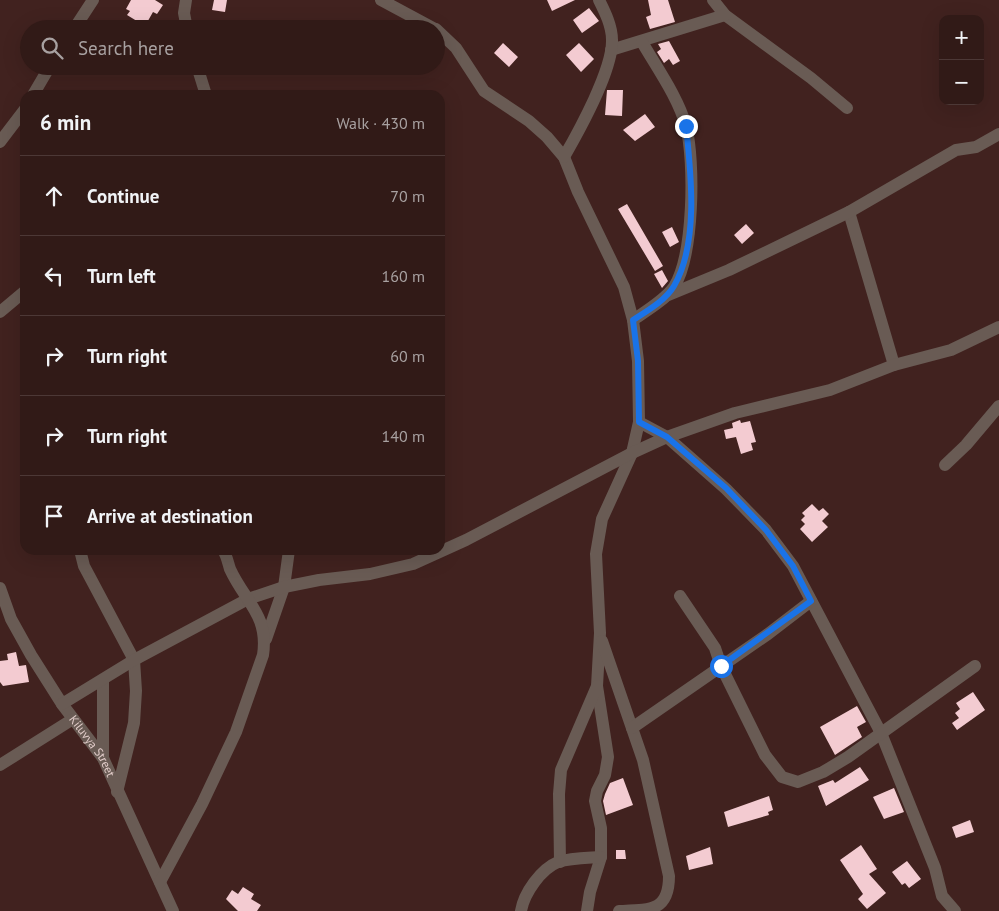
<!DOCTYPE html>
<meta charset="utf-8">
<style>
body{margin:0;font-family:"PT Sans",sans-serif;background:#3d2724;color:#f1f3f6}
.controls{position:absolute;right:15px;top:15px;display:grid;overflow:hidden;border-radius:10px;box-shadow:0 5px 20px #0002}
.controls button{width:45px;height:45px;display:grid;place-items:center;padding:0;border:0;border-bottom:1px solid #4c3836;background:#311a17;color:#f1f3f6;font:25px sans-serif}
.stop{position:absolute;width:15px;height:15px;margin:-11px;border:4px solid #1a73e8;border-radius:50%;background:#fff}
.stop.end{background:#1a73e8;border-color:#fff;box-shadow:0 1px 5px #0008}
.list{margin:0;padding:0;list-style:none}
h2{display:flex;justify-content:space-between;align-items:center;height:65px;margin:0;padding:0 20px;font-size:21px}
h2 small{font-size:16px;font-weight:400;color:#a8a1a1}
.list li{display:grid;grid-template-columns:32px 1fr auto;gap:15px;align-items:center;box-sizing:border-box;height:80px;padding:0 20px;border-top:1px solid #4c3836}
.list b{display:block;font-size:19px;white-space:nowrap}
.list em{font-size:16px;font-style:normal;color:#a8a1a1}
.icon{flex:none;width:28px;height:28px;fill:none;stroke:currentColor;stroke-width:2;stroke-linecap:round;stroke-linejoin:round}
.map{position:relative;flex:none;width:999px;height:911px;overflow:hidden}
.search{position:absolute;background:#311a17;box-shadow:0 5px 20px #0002;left:20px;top:20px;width:425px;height:55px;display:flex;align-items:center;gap:12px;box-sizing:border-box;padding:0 18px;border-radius:28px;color:#a8a1a1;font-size:19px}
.panel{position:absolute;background:#311a17;box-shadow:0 5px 20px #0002;left:20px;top:90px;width:425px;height:465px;border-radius:15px}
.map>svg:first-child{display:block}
</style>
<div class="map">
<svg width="999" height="911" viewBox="0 0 999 911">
<rect width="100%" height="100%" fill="#41221f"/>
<path fill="#f3cbd1" d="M131,0H155L163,5L157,14L153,12L145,26L127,15L130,11L126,9Z
M214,0H227L225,12L212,10Z
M547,0H575L552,11Z
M648,0H668L675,22L650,29L646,17L651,15Z
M589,8L599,21L582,33L573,20Z
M669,41L680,61L673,65L669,59L664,63L657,52L661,49L658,44Z
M503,43L518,57L509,67L494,53Z
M579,43L594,59L581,72L566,55Z
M607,90H623L622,116L605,115Z
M645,114L655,127L635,141L623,130Z
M627,204L663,266L655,271L618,209Z
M746,224L754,233L742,244L734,235Z
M672,227L679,242L670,247L662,232Z
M662,270L668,281L662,288L654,274Z
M740,420L741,423L750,421L756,442L751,443L753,450L741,454L736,437L726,439L724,430L733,428L732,423Z
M812,504L819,511L823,508L829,514L822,521L828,527L812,542L800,529L805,524L801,520L805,516L802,513Z
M16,652L19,666L26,665L29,682L3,686L0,682V661L8,660L7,654Z
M973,692L985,710L957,730L952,723L959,718L955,713L960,709L956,703Z
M857,706L866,722L857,727L862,737L835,755L820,727Z
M860,767L869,780L826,806L818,786L833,780L835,783Z
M623,778L633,805L606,815L603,801L605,794L610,783Z
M894,788L904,812L884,819L873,797Z
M769,796L773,810L768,812L769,815L728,827L724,812Z
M970,820L974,832L956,838L952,827Z
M861,845L877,869L869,874L886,893L867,909L858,899L863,894L840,860Z
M710,847L713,864L689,870L686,856Z
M616,850H625L626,859H616Z
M907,861L921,879L909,888L905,883L902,885L892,872Z
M243,887L254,894L251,899L261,905L257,911H238L226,899L232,890L238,894Z"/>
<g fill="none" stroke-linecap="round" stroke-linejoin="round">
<g stroke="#695b54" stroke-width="12">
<path d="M186,0L184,13L187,29"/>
<path d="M381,0L435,29"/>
<path d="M713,0L725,15L811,78L847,108"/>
<path d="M74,29L93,0"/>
<path d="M436,29L456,48L484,91L529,121L547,137L564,157L578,192L624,287L633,320L638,361L639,422L632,453L602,519L596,554L600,633L597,686L608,757L605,775L597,791L595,801L601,828V857L590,892L587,911"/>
<path d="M611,50L725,15"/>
<path d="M197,66L206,95"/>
<path d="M33,95L50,66"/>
<path d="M0,142L25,109"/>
<path d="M564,157C579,131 613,69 612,40C612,26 605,12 599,0"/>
<path d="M849,212L894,365"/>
<path d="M666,296L729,270L849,212L956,150L976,147L999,134"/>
<path d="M0,312L25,291"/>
<path d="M633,320C646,311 665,300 674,287C694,255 695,162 686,126C678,97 657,68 642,42"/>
<path d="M639,422L667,437L726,489L766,530L793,566L881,733L935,868L942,896L955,911"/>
<path d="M945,465L966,445L999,406"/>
<path d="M80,550L84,566L134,660L136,691L134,723L117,792"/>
<path id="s1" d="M0,588L11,619L31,655L62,704L103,758L173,911"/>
<path d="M680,596L715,648L721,666L765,755L782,777L798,782L823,772L848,757L975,666"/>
<path d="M266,639L284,587L289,550"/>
<path d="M602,641L643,760L669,876C669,911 651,910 619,911"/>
<path d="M103,680V758"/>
<path d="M62,704L134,660L248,599L284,587L319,580L370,574L413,564L466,540L632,453L667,437L735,413L830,390L894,365L951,350L999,327"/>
<path d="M632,728L768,634L811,601"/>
<path d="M0,765L73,719"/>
<path d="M560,862L559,794L561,770L597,686"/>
<path d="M160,882L202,804L236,732L263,655C269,615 245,602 230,569C228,563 227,556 223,550"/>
<path d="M521,911C524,893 541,869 558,862C571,858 588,858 601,857"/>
</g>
</g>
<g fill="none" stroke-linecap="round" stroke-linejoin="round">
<path stroke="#1a73e8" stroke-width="6" d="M686,126C691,173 699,243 674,286C666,300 647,311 633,320L638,361L639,422L667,437L726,488L766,530L793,566L811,601L721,666"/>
</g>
<g text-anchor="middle" stroke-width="5" stroke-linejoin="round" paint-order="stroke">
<g font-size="12" fill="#e1ccc9" stroke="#361815">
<text dy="4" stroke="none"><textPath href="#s1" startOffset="184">Kiluvya Street</textPath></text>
</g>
</g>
</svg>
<div class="controls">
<button>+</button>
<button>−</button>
</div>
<div class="stop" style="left:721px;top:666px"></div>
<div class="stop end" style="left:686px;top:126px"></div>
<div class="search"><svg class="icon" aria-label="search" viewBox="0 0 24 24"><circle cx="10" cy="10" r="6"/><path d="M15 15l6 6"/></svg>Search here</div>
<section class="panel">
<h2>6 min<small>Walk · 430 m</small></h2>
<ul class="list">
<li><svg class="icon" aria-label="ahead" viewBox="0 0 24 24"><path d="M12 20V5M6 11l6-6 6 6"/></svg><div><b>Continue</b></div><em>70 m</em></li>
<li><svg class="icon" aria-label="left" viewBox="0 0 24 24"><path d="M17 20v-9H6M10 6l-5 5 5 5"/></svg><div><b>Turn left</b></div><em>160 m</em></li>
<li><svg class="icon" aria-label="right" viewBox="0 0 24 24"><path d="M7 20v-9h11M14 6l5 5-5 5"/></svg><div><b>Turn right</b></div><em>60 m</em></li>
<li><svg class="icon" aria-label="right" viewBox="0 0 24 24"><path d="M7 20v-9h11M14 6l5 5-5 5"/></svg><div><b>Turn right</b></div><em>140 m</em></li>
<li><svg class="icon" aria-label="arrive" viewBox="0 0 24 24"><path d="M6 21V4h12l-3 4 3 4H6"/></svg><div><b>Arrive at destination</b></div></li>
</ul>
</section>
</div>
